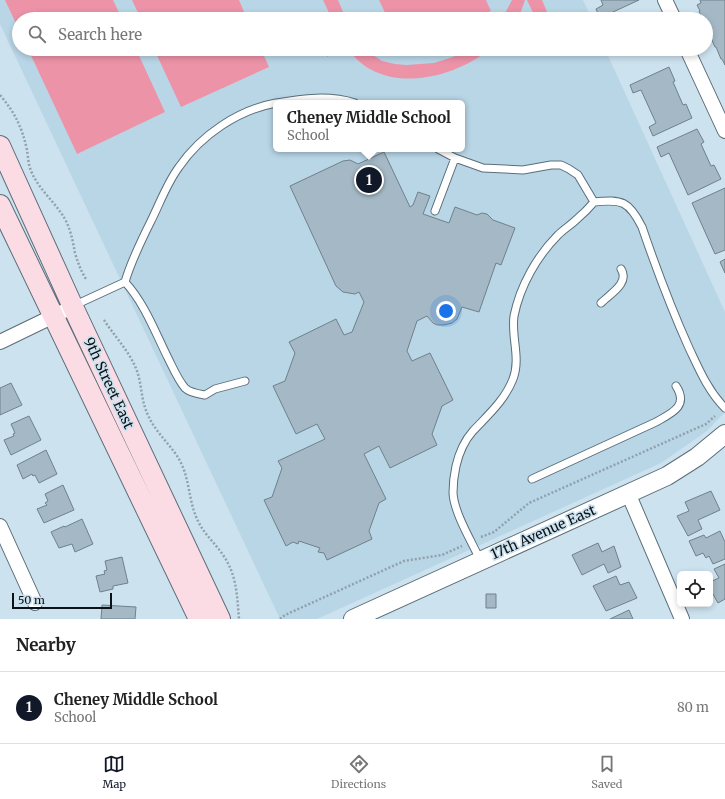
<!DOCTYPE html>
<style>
body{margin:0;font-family:Merriweather,serif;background:#f2f2f2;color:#222}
.controls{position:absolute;right:12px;bottom:12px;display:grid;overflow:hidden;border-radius:6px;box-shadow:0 2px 6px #0003}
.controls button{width:36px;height:36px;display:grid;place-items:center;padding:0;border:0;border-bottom:1px solid #e0e0e0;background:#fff;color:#222;font:20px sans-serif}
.scale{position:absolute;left:12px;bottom:10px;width:100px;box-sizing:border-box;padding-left:4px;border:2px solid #0b1216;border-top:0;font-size:11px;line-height:14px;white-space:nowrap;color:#0b1216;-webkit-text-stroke:3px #cde2ef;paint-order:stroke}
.you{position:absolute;left:446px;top:311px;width:14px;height:14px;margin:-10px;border:3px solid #fff;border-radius:50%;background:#1a73e8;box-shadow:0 0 0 6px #1a73e833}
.badge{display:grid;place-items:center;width:26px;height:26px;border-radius:50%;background:#111827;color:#fff;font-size:13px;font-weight:700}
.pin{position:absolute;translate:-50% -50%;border:2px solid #fff;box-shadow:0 1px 4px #0006}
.popup{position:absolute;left:273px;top:100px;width:192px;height:52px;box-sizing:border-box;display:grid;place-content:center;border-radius:6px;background:#fff;filter:drop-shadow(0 1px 3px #0005);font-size:13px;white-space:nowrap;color:#767676}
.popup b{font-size:15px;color:#222}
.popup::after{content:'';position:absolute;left:50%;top:100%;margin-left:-8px;border:8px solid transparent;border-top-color:#fff}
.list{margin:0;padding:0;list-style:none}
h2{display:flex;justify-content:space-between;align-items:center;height:52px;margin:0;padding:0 16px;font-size:17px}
h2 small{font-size:13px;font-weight:400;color:#767676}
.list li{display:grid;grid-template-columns:26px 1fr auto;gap:12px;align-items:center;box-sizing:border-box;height:72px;padding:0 16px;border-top:1px solid #e0e0e0}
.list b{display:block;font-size:15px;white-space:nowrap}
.list p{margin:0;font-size:13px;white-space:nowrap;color:#767676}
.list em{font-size:13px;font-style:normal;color:#767676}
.icon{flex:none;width:22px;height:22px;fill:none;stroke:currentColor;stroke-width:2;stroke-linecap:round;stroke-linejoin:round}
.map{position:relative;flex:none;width:725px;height:619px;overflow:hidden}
.search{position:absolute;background:#fff;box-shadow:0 2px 6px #0003;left:12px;right:12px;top:12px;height:44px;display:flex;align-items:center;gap:10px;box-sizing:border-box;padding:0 14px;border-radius:22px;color:#767676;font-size:15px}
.sheet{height:124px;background:#fff}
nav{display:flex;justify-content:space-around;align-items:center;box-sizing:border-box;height:56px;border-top:1px solid #e0e0e0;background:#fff;font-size:11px;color:#767676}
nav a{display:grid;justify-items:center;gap:2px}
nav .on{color:#111827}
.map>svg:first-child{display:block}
</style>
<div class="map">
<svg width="725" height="619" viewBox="0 0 725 619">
<rect width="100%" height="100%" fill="#cde2ef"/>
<path fill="#b9d6e7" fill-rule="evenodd" d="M0,0H583L592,19H19V49H605L725,312V412L707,431L661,463L317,619H280L0,24ZM276,103H462V149H276Z"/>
<path fill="#ed93a8" d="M5,0H113L122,19H19V30Z
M132,0H239L247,19H141Z
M323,0H338L346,19H332Z
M379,0H486L491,11L473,19H388Z
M512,0H525L519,17L517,19H502Z
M527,0H542L550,19H536Z
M28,49H136L165,112L77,154Z
M154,49H261L269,67L181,107Z
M348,49H364L382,61L395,64L406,65L434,63L453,57L468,49H490C452,80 381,96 348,49Z"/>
<path fill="#a4b9c5" stroke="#6e818c" d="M601,0H639L600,18L596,9L603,5Z
M700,0H725V65L722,59H721L716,47H715L706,27V19L702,18L699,11H700L697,5L701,3Z
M323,49H338L339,51L327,56Z
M669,67L675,81L673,82L683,105L686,104L692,118L653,136L649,127L656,123L641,90L633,93L630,85Z
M697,129L704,142L701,144L711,166L714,165L721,179L688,195L669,153L661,157L657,147Z
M384,152L410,207L413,205L418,192L430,196L423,214L449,223L455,207L477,215L482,213L487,214L493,220L515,228L501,265L496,263L479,312L462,307L457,319L452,323L444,325H437L433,323L427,316L417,321L407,351L412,361L430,353L453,400L442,406L432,434L437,445L390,468L379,446L364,454L386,499L379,503L369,531L372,539L327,560L324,553L318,552L320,548L299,541L298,544L293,542L286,546L264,500L272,497L282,468L278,461L325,439L317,424L296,434L273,386L285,381L295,353L289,342L336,319L344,335L352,332L364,302L359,292L355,294L343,292L336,286L290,186L343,161L350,160L358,164Z
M725,188V250L715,254L692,203Z
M725,259V273L720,262Z
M11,383L22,405L0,415V388Z
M29,416L41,440L11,455L4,440L14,436L13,434L15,433L11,424Z
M46,450L57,474L39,483L35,475L33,476L32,474L23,479L17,465Z
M63,485L74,510L44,523L37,509L47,505L45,503L48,501L45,494Z
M711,491L720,510L698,520L702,529L688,536L677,516L689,511L685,502Z
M82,519L93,544L75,552L72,544L59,548L51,532L64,526L65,527Z
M720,531L725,542V559L713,564L709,556L706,558L703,553L696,556L689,541L704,535L706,538Z
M598,543L602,552L614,546L621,567L608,573L604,564L582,575L572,555Z
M122,557L128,583L113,586V589L100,592L96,576L105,574L104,571L107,570L105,561Z
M725,564V599L718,603L710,589V582L719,578L714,569Z
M616,576L620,585L629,582L637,598L606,611L593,586Z
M486,594H496V608H486Z
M102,605L136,607L135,619H101Z
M629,610L633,619H610Z"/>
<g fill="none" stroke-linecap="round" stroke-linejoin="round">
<g stroke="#5b6e79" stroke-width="9">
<path id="service" d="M277,103C303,98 330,95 355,103
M438,149L455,158L483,168L523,170L551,165H561L569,169L578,175L594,202C622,199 629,201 642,227C656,268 671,308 689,348C699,369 708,391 725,408
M435,211L455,158
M125,282C145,304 155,332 168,358C173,368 178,380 185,388C190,393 199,394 205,395L215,389L245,381
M601,303C610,294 630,283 621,269
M73,306L125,282C131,261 141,241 151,221C160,203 167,183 179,167C201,135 238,110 276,103
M532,479L656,422C672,413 689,406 676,386
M480,560C472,542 454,513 453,493C453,484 454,475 456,466C459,453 464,441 473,431C488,415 505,400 513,379C521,358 511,337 514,316C520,286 537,256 558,235C564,229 571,225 577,219C583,214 589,208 594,202"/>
</g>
<g stroke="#5b6e79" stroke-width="16">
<path id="minor" d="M665,0L674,19
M687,49L725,131
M0,342L62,312
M628,493L682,619
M0,526L35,603"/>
</g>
<g stroke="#5b6e79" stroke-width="20">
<path id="tertiary" d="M353,619L667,476L697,457L725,434"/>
</g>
<g stroke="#5b6e79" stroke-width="22">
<path id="secondary" d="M0,146L73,307L220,619
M0,205L199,619"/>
</g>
<path stroke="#90a1ab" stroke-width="2.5" stroke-dasharray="2 2" stroke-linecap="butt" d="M0,95C15,113 22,127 27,150C28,155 28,162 30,168C37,189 56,202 66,221C71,231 73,242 75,253C78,263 81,271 86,279
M104,320C115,337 130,352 137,371C142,385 141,401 148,415C156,434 174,447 182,465C190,483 189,503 198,521C204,534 215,543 223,555C237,575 237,596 239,619
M481,537L494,532L529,503L706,424L715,416
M280,619L285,615L404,561L442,555L462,546"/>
<use href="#service" stroke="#fff" stroke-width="7"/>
<use href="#minor" stroke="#fff" stroke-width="14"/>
<use href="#tertiary" stroke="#fff" stroke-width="18"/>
<use href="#secondary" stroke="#fcdce4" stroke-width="20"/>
</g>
<g text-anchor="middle" stroke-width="3.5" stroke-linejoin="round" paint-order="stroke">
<g font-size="14" fill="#0b1216" stroke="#cde2ef">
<text transform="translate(109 383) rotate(65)" y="5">9th Street East</text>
<text transform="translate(543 532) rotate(-24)" y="5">17th Avenue East</text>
</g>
</g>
</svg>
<div class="controls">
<button><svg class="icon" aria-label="locate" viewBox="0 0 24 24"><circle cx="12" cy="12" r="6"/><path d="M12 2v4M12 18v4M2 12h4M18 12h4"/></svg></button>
</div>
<div class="scale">50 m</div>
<div class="you"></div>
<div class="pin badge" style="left:369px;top:180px">1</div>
<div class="popup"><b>Cheney Middle School</b>School</div>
<div class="search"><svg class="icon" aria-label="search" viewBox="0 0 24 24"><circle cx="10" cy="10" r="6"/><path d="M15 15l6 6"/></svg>Search here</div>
</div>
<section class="sheet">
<h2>Nearby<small></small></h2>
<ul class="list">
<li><span class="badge">1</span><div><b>Cheney Middle School</b><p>School</p></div><em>80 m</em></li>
</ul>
</section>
<nav>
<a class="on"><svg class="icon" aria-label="map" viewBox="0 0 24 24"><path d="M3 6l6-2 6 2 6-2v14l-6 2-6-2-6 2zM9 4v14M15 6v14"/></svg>Map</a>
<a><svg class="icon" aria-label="directions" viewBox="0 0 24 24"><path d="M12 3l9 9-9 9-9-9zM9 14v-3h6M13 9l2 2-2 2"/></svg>Directions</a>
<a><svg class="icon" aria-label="saved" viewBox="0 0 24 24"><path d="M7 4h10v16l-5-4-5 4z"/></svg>Saved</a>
</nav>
